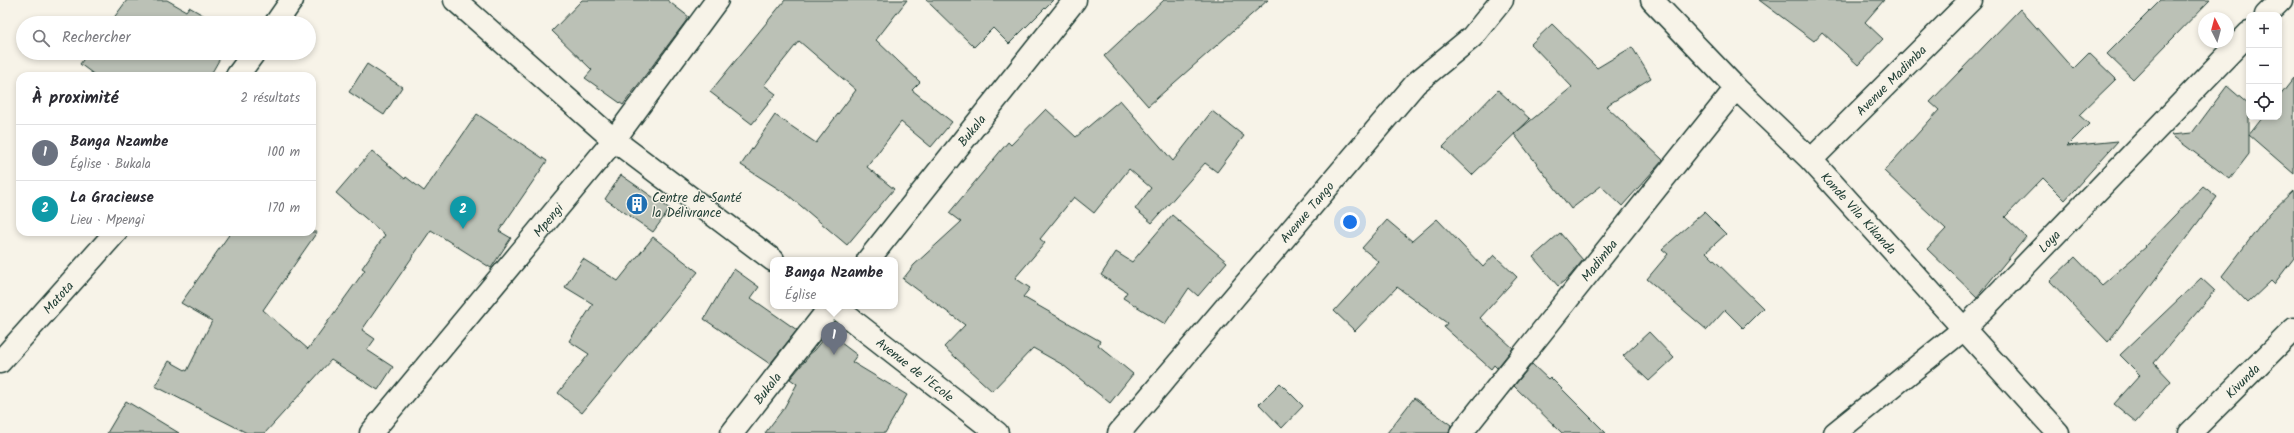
<!DOCTYPE html>
<html lang="fr">
<meta charset="utf-8">
<style>
body{margin:0;font-family:Kalam,sans-serif;background:#f2f2f3;color:#2b2b33}
.controls{position:absolute;right:12px;top:12px;display:grid;overflow:hidden;border-radius:8px;box-shadow:0 2px 6px #0003}
.controls button{width:36px;height:36px;display:grid;place-items:center;padding:0;border:0;border-bottom:1px solid #e1e1e2;background:#fff;color:#2b2b33;font:20px sans-serif}
.compass{position:absolute;left:2198px;top:12px;width:36px;height:36px;border-radius:50%;background:#fff;box-shadow:0 2px 6px #0003;rotate:354deg}
.you{position:absolute;left:1350px;top:222px;width:14px;height:14px;margin:-10px;border:3px solid #fff;border-radius:50%;background:#1a73e8;box-shadow:0 0 0 6px #1a73e833}
.badge{display:grid;place-items:center;width:26px;height:26px;border-radius:50%;background:#1f6fb2;color:#fff;font-size:13px;font-weight:700}
.pin{position:absolute;translate:-50% -33px;filter:drop-shadow(0 1px 2px #0008)}
.pin::after{content:'';position:absolute;top:21px;width:14px;height:12px;background:inherit;clip-path:polygon(0 0,100% 0,50% 100%)}
.popup{position:absolute;left:770px;top:257px;width:128px;height:52px;box-sizing:border-box;display:grid;place-content:center;border-radius:8px;background:#fff;filter:drop-shadow(0 1px 3px #0005);font-size:13px;white-space:nowrap;color:#7c7c81}
.popup b{font-size:15px;color:#2b2b33}
.popup::after{content:'';position:absolute;left:50%;top:100%;margin-left:-8px;border:8px solid transparent;border-top-color:#fff}
.list{margin:0;padding:0;list-style:none}
h2{display:flex;justify-content:space-between;align-items:center;height:52px;margin:0;padding:0 16px;font-size:17px}
h2 small{font-size:13px;font-weight:400;color:#7c7c81}
.list li{display:grid;grid-template-columns:26px 1fr auto;gap:12px;align-items:center;box-sizing:border-box;height:56px;padding:0 16px;border-top:1px solid #e1e1e2}
.list b{display:block;font-size:15px;white-space:nowrap}
.list p{margin:0;font-size:13px;white-space:nowrap;color:#7c7c81}
.list em{font-size:13px;font-style:normal;color:#7c7c81}
.icon{flex:none;width:22px;height:22px;fill:none;stroke:currentColor;stroke-width:2;stroke-linecap:round;stroke-linejoin:round}
.map{position:relative;flex:none;width:2294px;height:433px;overflow:hidden}
.search{position:absolute;background:#fff;box-shadow:0 2px 6px #0003;left:16px;top:16px;width:300px;height:44px;display:flex;align-items:center;gap:10px;box-sizing:border-box;padding:0 14px;border-radius:22px;color:#7c7c81;font-size:15px}
.panel{position:absolute;background:#fff;box-shadow:0 2px 6px #0003;left:16px;top:72px;width:300px;height:164px;border-radius:12px}
.map>svg:first-child{display:block}
</style>
<div class="map">
<svg width="2294" height="433" viewBox="0 0 2294 433">
<rect width="100%" height="100%" fill="#f7f3e8"/>
<filter id="ink" filterUnits="userSpaceOnUse"><feTurbulence type="fractalNoise" baseFrequency=".025" numOctaves="2"/><feDisplacementMap in="SourceGraphic" scale="8" xChannelSelector="R" yChannelSelector="G"/><feConvolveMatrix kernelMatrix="1 2 1 2 8 2 1 2 1" color-interpolation-filters="sRGB"/></filter>
<g filter="url(#ink)">
<path fill="#bbc1b6" stroke="#1f3d34" d="M127,0H167L186,11L189,7L217,23H110Z
M582,0H667L689,17L623,105L585,78L592,70L552,31Z
M785,0H907L876,40L920,82L912,90L952,122L931,147L901,122L867,167L894,189L847,245L788,195L741,165L775,115L816,143L856,90L799,41L764,85L776,94L752,124L710,92Z
M926,0H1053L1009,44L993,28L974,47Z
M1164,0H1268L1148,106L1104,56Z
M1759,0H1884L1865,22L1883,39L1858,65L1822,32L1814,41Z
M2161,0H2210L2133,79L2107,54Z
M2020,9L2073,69L2089,53L2116,79L2079,115L2089,124L2067,146L2118,141L2065,200L2043,178L2005,217L2026,237L1977,297L1927,249L1946,229L1884,171L1939,110L1930,102Z
M1552,24L1597,68L1632,47L1651,78L1606,106L1663,160L1622,206L1601,186L1571,209L1514,134L1572,87L1531,44Z
M88,53H223L210,76H96L80,64Z
M367,64L402,87L384,115L349,92Z
M2294,78V174L2249,135L2263,117H2279V97Z
M2227,86L2249,105V154L2230,179L2171,135L2192,133Z
M1498,90L1530,119L1472,175L1443,147Z
M1120,100L1173,161L1212,111L1244,136L1217,172L1205,163L1152,223L1135,209L1151,188L1129,169L1094,213L1074,197L1040,239L1045,243L1015,278L1030,288L1023,297L1100,341L1098,345L1133,374L1110,403L1063,365L1033,348L992,391L944,347L965,325L903,279L914,265L961,222L949,213L1008,142L1011,145L1046,109L1076,137Z
M477,114L547,161L499,231L511,238L491,268L431,230L362,330L375,339L367,350L393,367L378,390L331,360L265,433H247L155,386L169,361L187,371L212,321L181,303L231,232H317L263,310L308,349L365,270L362,268L385,235L336,193L372,151L405,179L406,177L424,191Z
M621,175L670,209L653,232L605,199Z
M2203,186L2217,197L2108,342L2050,281L2075,257L2102,285L2146,247L2145,246Z
M2294,190V258L2274,284L2271,281L2248,303L2222,276L2270,213Z
M1704,212L1726,234L1706,252L1763,308L1743,328L1725,310L1707,330L1647,279L1668,254L1662,249Z
M1172,215L1227,262L1198,296L1189,288L1165,324L1123,298L1127,292L1101,275L1116,252L1132,262Z
M1437,219L1483,267L1494,255L1517,277L1480,318L1513,348L1497,368L1494,365L1491,369L1444,327L1447,323L1397,287L1355,331L1334,311L1379,262L1362,248L1387,220L1412,241Z
M1560,233L1583,260L1569,277L1558,286L1533,257Z
M653,237L698,272L582,413L558,393L589,354L569,341L593,304L565,287L583,259L618,281Z
M734,269L759,287L751,298L797,330L770,364L704,319Z
M2201,278L2215,291L2154,363L2171,381L2136,422L2114,404L2140,375L2120,355Z
M1649,332L1674,358L1649,381L1623,356Z
M828,333L857,355L852,362L907,395L885,433H765L784,408L797,384L790,379Z
M1532,364L1548,379L1550,377L1606,433H1562L1514,386Z
M1280,383L1303,406L1282,428L1259,404Z
M1414,398L1451,425L1449,433H1387Z
M126,401L179,433H107Z"/>
<g fill="none" stroke-linecap="round" stroke-linejoin="round">
<g stroke="#1f3d34" stroke-width="25">
<g id="street">
<path d="M455,0L614,140L773,260"/>
<path id="s1" d="M1652,0L1736,88L1811,160L2058,433"/>
<path d="M2266,15L2281,0"/>
<path d="M276,23L292,0"/>
<path d="M237,76L254,53"/>
<path id="s2" d="M1811,160L1971,0"/>
<path id="s3" d="M868,260L1075,0"/>
<path id="s4" d="M834,306L997,433"/>
<path id="s5" d="M0,362L116,232"/>
<path id="s6" d="M371,433L614,140L717,0"/>
<path id="s7" d="M732,433L831,306"/>
<path id="s8" d="M1119,433L1416,83L1472,37L1502,0"/>
<path id="s9" d="M1461,433L1736,88"/>
<path id="s10" d="M1835,433L1965,328L2249,33"/>
<path id="s11" d="M2190,433L2294,329"/>
</g>
</g>
<use href="#street" stroke="#f7f3e8" stroke-width="22"/>
</g>
</g>
<defs>
<g id="building-disc" transform="scale(1.15)"><circle r="9.5" fill="#1f6fb2" stroke="#f7f3e8"/><path d="M-4-6H4V6H1V3H-1V6H-4ZM-2.5-4.3h1.7v1.8h-1.7ZM.8-4.3h1.7v1.8H.8ZM-2.5-1h1.7V.8h-1.7ZM.8-1h1.7V.8H.8Z" fill="#fff"/></g>
</defs>
<g fill-rule="evenodd">
<use href="#building-disc" x="637" y="204"/>
</g>
<g text-anchor="middle" stroke-width="3" stroke-linejoin="round" paint-order="stroke">
<g font-size="13" fill="#1f3d34" stroke="#f7f3e8">
<text dy="5" stroke="none"><textPath href="#s2" startOffset="113">Avenue Madimba</textPath></text>
<text dy="5" stroke="none"><textPath href="#s3" startOffset="166">Bukala</textPath></text>
<text dy="5" stroke="none"><textPath href="#s8" startOffset="290">Avenue Tango</textPath></text>
<text dy="5" stroke="none"><textPath href="#s1" startOffset="297">Konde Vila Kikanda</textPath></text>
<text dy="5" stroke="none"><textPath href="#s6" startOffset="277">Mpengi</textPath></text>
<text dy="5" stroke="none"><textPath href="#s10" startOffset="288">Loya</textPath></text>
<text dy="5" stroke="none"><textPath href="#s9" startOffset="221">Madimba</textPath></text>
<text dy="5" stroke="none"><textPath href="#s5" startOffset="87">Matota</textPath></text>
<text dy="5" stroke="none"><textPath href="#s4" startOffset="103">Avenue de l'Ecole</textPath></text>
<text dy="5" stroke="none"><textPath href="#s11" startOffset="74">Kivunda</textPath></text>
<text dy="5" stroke="none"><textPath href="#s7" startOffset="57">Bukala</textPath></text>
</g>
<g font-size="13" fill="#1f3d34" stroke="#f7f3e8" text-anchor="start">
<text x="652" y="202">Centre de Santé<tspan x="652" dy="15">la Délivrance</tspan></text>
</g>
</g>
</svg>
<div class="controls">
<button>+</button>
<button>−</button>
<button><svg class="icon" aria-label="locate" viewBox="0 0 24 24"><circle cx="12" cy="12" r="6"/><path d="M12 2v4M12 18v4M2 12h4M18 12h4"/></svg></button>
</div>
<svg class="compass" viewBox="-18 -18 36 36"><path d="M0-13l5 13h-10z" fill="#e53935"/><path d="M0 13l5-13h-10z" fill="#7c7c81"/></svg>
<div class="you"></div>
<div class="pin badge" style="left:834px;top:355px;background:#6b7280">1</div>
<div class="popup"><b>Banga Nzambe</b>Église</div>
<div class="pin badge" style="left:463px;top:229px;background:#0f9aa8">2</div>
<div class="search"><svg class="icon" aria-label="search" viewBox="0 0 24 24"><circle cx="10" cy="10" r="6"/><path d="M15 15l6 6"/></svg>Rechercher</div>
<section class="panel">
<h2>À proximité<small>2 résultats</small></h2>
<ul class="list">
<li><span class="badge" style="background:#6b7280">1</span><div><b>Banga Nzambe</b><p>Église · Bukala</p></div><em>100 m</em></li>
<li><span class="badge" style="background:#0f9aa8">2</span><div><b>La Gracieuse</b><p>Lieu · Mpengi</p></div><em>170 m</em></li>
</ul>
</section>
</div>
